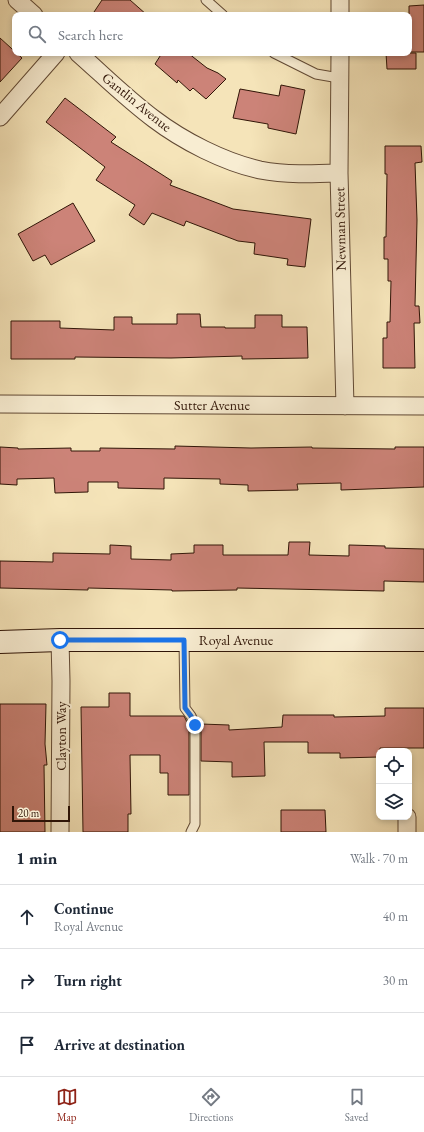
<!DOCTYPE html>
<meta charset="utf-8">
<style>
body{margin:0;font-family:"EB Garamond",serif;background:#f6f6f7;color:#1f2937}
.controls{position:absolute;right:12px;bottom:12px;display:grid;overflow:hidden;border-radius:8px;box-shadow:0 2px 6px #0003}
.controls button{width:36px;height:36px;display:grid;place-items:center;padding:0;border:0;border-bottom:1px solid #e0e1e3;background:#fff;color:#1f2937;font:20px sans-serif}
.scale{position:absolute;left:12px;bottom:10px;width:58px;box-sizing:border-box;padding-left:4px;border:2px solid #301507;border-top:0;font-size:11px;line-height:14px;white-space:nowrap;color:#301507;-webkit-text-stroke:3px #f8edd2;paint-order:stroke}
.stop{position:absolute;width:12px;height:12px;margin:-9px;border:3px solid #1a73e8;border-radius:50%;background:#fff}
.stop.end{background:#1a73e8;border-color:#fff;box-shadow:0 1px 4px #0008}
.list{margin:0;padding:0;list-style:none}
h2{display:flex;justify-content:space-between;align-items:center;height:52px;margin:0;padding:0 16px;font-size:17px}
h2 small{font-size:13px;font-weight:400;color:#747a83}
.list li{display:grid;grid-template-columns:26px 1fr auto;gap:12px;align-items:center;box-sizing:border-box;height:64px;padding:0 16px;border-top:1px solid #e0e1e3}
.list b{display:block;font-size:15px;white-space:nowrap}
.list p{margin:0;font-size:13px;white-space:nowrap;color:#747a83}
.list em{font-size:13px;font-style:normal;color:#747a83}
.icon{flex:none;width:22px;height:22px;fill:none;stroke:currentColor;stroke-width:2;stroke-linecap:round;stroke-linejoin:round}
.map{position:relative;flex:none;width:424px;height:832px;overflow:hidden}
.search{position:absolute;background:#fff;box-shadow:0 2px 6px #0003;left:12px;right:12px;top:12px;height:44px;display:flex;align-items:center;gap:10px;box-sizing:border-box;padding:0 14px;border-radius:8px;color:#747a83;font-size:15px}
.sheet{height:244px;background:#fff}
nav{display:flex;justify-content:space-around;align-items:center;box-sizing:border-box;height:56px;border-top:1px solid #e0e1e3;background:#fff;font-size:11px;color:#747a83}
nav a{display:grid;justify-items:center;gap:2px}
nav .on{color:#8f2418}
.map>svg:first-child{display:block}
</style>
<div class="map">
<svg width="424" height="832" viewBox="0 0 424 832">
<rect width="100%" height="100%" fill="#f5e4b9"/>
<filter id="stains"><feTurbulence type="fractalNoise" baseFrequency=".005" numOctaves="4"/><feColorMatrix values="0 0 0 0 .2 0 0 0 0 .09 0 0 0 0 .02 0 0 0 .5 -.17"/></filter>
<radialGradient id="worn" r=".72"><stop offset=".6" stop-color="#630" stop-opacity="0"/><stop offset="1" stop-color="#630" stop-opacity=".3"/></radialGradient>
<path fill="#cc8378" stroke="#301507" d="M102,0H130L147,15H92Z
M424,5V52H409V6Z
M0,38L22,58L0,82Z
M162,53H188L207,68L218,73L226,79L206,99L193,88L190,91L178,80L177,83L155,64Z
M386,53H416V69H387Z
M281,85L305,90L296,134L268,128V124L233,118L240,89L279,96Z
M65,98L116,137L111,142L172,181L170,185L233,209L311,219L305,267L287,265L288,259L254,254L255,243L238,241L186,221L184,226L152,213L144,225L129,215L135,205L96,180L105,167L46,122Z
M385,146H421L422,162L415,163L417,220L415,306H419L420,323H414L415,368H383V338H387V322H390L391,281H388V259H384V237H386L387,174H385Z
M73,203L95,241L51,265L45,255L33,261L18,234Z
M177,314H200L201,327H225V328H255V315H282V327H307L308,358L242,359V356L171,358L75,357V359H11V321H60V328L114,330V317H132V324H177Z
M175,446L251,448L312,447V448L395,449V447H424V487L341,490V483L297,484L298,490L248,491V485L220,484V479L164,478V489L118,488V482H88V492L55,493L54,478L17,479V485L0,484V447L18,448V449L71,448V451H100V448L175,449Z
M289,542H310L309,555L349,556V545L385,546V548L424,549V582L384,581V591L237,588V590L172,591V590L88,588V590L0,588V561L53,562V553L110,554V545L131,546V559L171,560V554L194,553V545H223V555H288Z
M109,693H130V716H184L189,726V795H168V773H160V755H130L131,814H128V832H83L81,707H109Z
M0,704H46L45,744L47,765H44L45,832H0Z
M385,708H424V748H380V751H379V757L340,758V753H308V742H264L265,776L232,777V762L201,761V724L229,725V730L282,727L283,715H334V717L385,716Z
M281,810H325L326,832H281Z"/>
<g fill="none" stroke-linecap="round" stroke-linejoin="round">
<g stroke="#614934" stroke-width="11">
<path id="lane" d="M206,0L223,15
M274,53L316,74L339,78
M184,640L185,708L191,716L195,725V824L191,832"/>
</g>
<g stroke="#614934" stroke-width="19">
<path id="street" d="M17,0L34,15
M340,15V0
M78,53C103,75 127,99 154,119C183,141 224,162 260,170C286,175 312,174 339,173
M340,53L339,173L345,406
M0,117L56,53
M0,404L424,406
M60,640L61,681L60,832
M407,817V832"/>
</g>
<g stroke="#301507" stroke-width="24">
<path id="secondary" d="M0,642L60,640H424"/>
</g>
<use href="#lane" stroke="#f8edd2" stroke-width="9"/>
<use href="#street" stroke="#f8edd2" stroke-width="17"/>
<use href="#secondary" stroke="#f8edd2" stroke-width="22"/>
</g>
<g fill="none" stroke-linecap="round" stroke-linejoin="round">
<path stroke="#1a73e8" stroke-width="5" d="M60,640H184L185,708L191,716L195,725"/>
</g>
<g text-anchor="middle" stroke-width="4" stroke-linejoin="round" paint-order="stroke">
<g font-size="14" fill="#301507" stroke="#f8edd2">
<text transform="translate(137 102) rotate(39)" y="5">Gantlin Avenue</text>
<text transform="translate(340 229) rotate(-91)" y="5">Newman Street</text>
<text x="212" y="410">Sutter Avenue</text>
<text x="236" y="645">Royal Avenue</text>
<text transform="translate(61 736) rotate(-90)" y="5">Clayton Way</text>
</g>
</g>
<rect width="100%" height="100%" filter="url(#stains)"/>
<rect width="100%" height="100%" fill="url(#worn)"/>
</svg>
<div class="controls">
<button><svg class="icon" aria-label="locate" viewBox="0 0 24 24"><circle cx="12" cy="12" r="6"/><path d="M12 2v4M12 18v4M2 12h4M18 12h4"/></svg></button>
<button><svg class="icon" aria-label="layers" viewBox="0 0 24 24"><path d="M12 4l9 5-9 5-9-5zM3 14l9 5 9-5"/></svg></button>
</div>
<div class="scale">20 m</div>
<div class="stop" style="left:60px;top:640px"></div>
<div class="stop end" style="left:195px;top:725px"></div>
<div class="search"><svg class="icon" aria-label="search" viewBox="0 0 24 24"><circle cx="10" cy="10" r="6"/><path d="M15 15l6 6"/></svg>Search here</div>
</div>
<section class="sheet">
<h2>1 min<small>Walk · 70 m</small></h2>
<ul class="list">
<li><svg class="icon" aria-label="ahead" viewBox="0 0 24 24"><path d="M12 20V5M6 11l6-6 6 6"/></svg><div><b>Continue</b><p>Royal Avenue</p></div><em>40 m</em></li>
<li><svg class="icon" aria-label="right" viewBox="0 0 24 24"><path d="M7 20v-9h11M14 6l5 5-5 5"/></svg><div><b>Turn right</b></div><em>30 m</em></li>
<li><svg class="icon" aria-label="arrive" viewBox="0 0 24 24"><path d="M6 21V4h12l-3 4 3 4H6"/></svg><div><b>Arrive at destination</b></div></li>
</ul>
</section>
<nav>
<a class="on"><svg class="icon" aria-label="map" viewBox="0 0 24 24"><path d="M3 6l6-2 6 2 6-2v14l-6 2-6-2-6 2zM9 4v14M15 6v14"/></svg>Map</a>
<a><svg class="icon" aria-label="directions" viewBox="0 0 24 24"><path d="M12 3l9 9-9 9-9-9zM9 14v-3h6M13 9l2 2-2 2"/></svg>Directions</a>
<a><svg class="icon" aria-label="saved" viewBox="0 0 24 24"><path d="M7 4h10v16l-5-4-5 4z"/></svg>Saved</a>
</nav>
